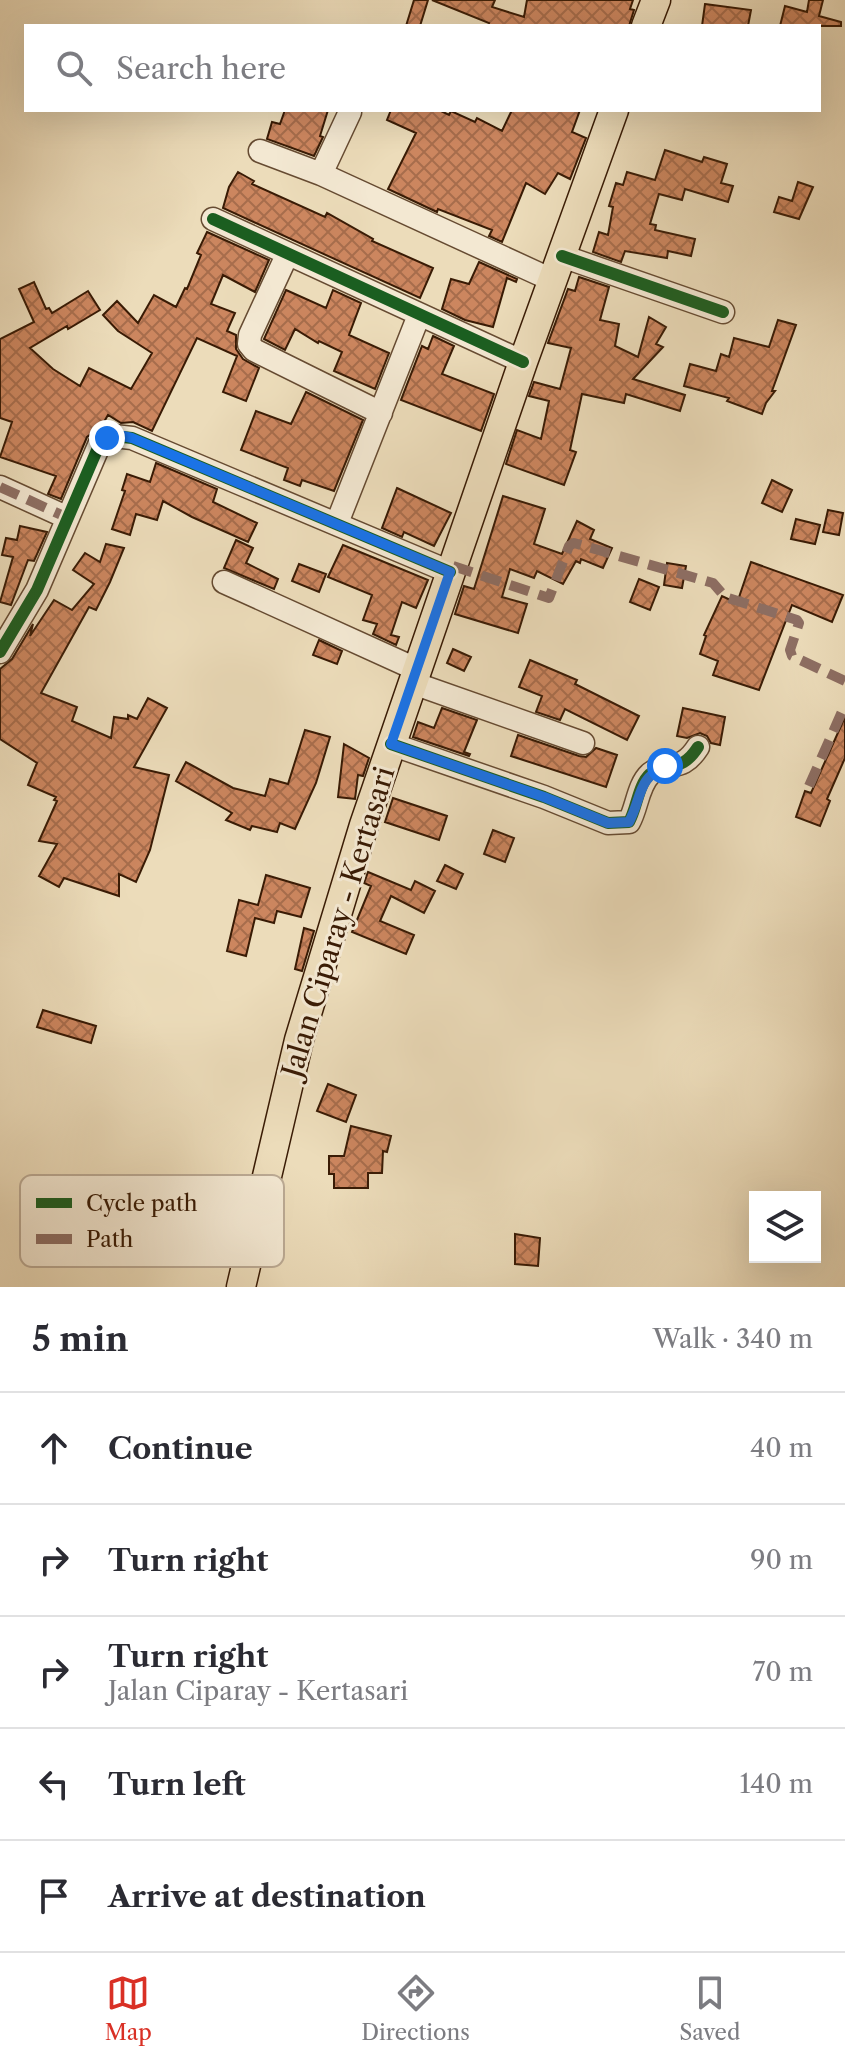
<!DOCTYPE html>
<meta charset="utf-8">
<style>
body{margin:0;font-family:"Libre Caslon Text",serif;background:#f7f7f7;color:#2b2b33}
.controls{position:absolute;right:24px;bottom:24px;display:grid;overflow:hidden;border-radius:0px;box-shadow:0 8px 32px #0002}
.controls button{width:72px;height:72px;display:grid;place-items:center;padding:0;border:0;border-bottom:2px solid #e1e1e2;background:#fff;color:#2b2b33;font:40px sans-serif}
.stop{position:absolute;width:24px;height:24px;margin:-18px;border:6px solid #1a73e8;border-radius:50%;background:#fff}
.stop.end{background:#1a73e8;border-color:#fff;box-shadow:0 2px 8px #0008}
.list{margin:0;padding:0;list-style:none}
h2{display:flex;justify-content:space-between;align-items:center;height:104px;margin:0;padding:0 32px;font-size:34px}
h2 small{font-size:26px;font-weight:400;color:#7c7c81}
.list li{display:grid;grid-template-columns:52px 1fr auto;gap:24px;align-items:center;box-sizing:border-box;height:112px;padding:0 32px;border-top:2px solid #e1e1e2}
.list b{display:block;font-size:30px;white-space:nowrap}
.list p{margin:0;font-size:26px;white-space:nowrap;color:#7c7c81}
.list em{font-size:26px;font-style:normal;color:#7c7c81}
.icon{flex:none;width:44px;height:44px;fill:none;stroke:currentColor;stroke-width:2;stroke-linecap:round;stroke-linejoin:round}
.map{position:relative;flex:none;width:845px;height:1287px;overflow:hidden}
.search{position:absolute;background:#fff;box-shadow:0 8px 32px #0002;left:24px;right:24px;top:24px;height:88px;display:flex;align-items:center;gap:20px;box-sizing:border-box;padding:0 28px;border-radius:0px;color:#7c7c81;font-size:30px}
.sheet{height:664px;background:#fff}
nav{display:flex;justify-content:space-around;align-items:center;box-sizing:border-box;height:112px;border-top:2px solid #e1e1e2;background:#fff;font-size:22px;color:#7c7c81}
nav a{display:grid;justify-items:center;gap:4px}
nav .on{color:#d93025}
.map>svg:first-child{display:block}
</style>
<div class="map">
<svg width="845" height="1287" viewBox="0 0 845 1287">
<defs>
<pattern id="building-cross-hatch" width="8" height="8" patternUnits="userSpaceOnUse" patternTransform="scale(2)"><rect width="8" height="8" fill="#cc865f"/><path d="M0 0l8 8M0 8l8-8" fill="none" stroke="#a76d4c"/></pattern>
</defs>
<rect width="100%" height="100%" fill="#ecdcba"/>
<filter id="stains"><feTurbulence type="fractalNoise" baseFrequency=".0025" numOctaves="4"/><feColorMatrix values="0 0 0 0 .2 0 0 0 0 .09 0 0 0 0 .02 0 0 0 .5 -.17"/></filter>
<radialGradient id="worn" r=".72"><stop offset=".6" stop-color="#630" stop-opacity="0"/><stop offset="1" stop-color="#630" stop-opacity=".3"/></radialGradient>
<path fill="url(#building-cross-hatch)" stroke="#391b05" stroke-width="2" d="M414,0H428L420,26H406Z
M432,0H495L492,7L524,17L527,0H633L630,9L634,10L629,26H488L489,23Z
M809,0H823L819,16L841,22V26H780L785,6L807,12Z
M705,4L751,10L748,26H702Z
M285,110H328L320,136L323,137L314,156L267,139L272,122L280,124Z
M391,110H439L449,115L451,111L475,122L477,118L502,131L512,110H580L572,132L586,138L570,179L558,173L545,194L526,183L502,242L489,236L492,230L438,209L437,212L388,189L416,133L387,120Z
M665,150L702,162L704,157L727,164L721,183L733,186L728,202L685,189L682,200L659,194L650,224L656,225L655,230L695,239L691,256L668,251L667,258L625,251L621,262L593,252L599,232L608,235L613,207L609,206L616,183L623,185L627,172L655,180Z
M238,172L254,181L252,184L325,217L327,213L373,239L372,241L433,268L420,298L223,208L229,187Z
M798,182L813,187L799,219L774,212L779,197L792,201Z
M207,232L269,260L255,292L223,275L211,304L235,313L227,331L236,335V349L243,359L259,368L246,401L223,392L237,356L197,338L152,431L133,422L121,423L108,415L101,427L87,437L61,499L48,494L56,476L0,457L12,422L0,418V339L34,322L19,289L34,282L46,309L49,308L52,313L88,291L100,310L68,329L67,326L30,348L53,369L80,386L89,368L131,389L152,353L118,331L103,315L117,301L138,323L154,295L176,307L185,288L187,289L201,255L197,253Z
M479,262L517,279L516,282L507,278L493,327L465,320L442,309L451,279L469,284Z
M579,277L609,287L600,320L619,324L615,346L638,357L649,317L666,327L656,344L663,347L633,379L685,395L680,411L626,394L624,403L582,394L570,450L576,452L564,485L506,464L517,430L541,439L549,401L529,396L534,382L560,389L571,348L548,343L568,289L575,291Z
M286,290L326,308L333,290L361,303L349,335L389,353L375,389L334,371L342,352L319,341L318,343L295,329L285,350L264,339Z
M778,320L796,325L772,391H775L766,403L762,414L727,401L729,398L684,386L690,364L716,371L721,354L729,357L734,338L769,347Z
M433,336L454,346L442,374L494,394L481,431L401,400L422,346L428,349Z
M306,392L363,420L334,491L302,480L300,486L284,480L288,468L241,450L256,411L291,424Z
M156,463L217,489L213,502L257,523L248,542L192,517L163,501L157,520L136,514L130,535L112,529L125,491L122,490L127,474L150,482Z
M772,480L792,490L782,512L762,503Z
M397,488L451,513L434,546L404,532L402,537L382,528Z
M503,496L545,509L534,544L562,554L577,521L594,530L590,539L612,548L603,568L581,559L580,563L576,561L563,584L537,571L534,578L510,569L502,597L527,604L518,633L455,614L464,586L474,589Z
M828,510L843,513L839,535L823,532Z
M796,519L820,525L815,544L791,539Z
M20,526L47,532L34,561L28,560L11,605L0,602L13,557L2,555L6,538L17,540Z
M236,540L253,548L246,563L278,579L274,589L224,568Z
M106,544L124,548L110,582L96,610L89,607L41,693L77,707L72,721L111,738L114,717L128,719V715L137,719L148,698L167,708L134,767L169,775L150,850L136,882L119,874V896L64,878L59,887L39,876L57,844L39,841L57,801L54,800L56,797L28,785L37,763L0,739V669L12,659L33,624L30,636L54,600L72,610L94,584L73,570L85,553L100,562Z
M343,545L428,580L416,608L402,602L391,635L399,637L396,645L373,634L377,624L363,620L372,595L328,577Z
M751,562L843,595L832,622L792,605L759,690L713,675L718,661L700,654L706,636L704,635L722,596L737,603Z
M667,563L686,566L682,588L664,585Z
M299,564L326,574L319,592L292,581Z
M639,579L659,587L650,610L630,602Z
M319,640L342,651L337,664L313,655Z
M453,649L471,657L464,671L447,663Z
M530,660L577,680L575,684L639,716L627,740L565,709L560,720L536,712L542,696L519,687Z
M442,708L477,720L464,752L470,754L469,756L413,737L418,722L434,728Z
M683,708L725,717L720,745L711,743L707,736L700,733L687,738L677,736Z
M845,717V758L827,799L830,801L820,826L796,817L805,791L811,793Z
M305,730L330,737L316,783L295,829L280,823L277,832L252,826L250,830L226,820L232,813L176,781L186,762L233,788L265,796L270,779L288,784Z
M518,735L579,756L586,757L596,748L617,755L606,787L511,756Z
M344,744L369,758L363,776L358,775L355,799L338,797Z
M393,798L447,816L439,840L385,822Z
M493,830L514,838L505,862L484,854Z
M445,865L463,874L456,889L437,881Z
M368,872L411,890L415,881L435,891L424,913L391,896L380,921L414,935L406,954L352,932L371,886L364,883Z
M266,875L310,888L301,917L277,911L274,923L255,918L246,956L227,951L239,900L258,905Z
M304,928L314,931L302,971L295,969Z
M43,1010L96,1026L91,1043L37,1027Z
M328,1084L356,1095L346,1122L317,1111Z
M351,1126L391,1136L387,1152L383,1151L382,1173H368V1188H334V1174H329V1156H344Z
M515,1234L540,1238L538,1266L515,1264Z"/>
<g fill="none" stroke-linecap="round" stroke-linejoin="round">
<g stroke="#664b32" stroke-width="25">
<path id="minor" d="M260,151L321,174L552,280
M321,174L350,112
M213,219L523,362
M287,255L250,335L249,344L254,350L381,413
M562,256L723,312
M0,487L66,517
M337,523L419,315
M224,582L418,670
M0,652L37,590L100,443L114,436L132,438L450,572
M413,683L583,743
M391,744L544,797L608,823L629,822C637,808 638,785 650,774C669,758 680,775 698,747"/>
</g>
<g stroke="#391b05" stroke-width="31">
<path id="major" d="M646,26L656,0
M241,1287L299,1040L364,825L523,362L614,110"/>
</g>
<use href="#minor" stroke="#f3e8d2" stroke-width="22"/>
<use href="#major" stroke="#ecdcba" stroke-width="28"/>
<path stroke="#8d6e63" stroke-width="10" stroke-dasharray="20 10" stroke-linecap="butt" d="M0,487L66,517
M453,566L549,598L569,546L574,543L713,583L725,597L797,620L799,623L790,650L792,656L845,681
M809,786L845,705"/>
<g stroke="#f3e8d2" stroke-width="17">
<path id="cycleway" d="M213,219L523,362
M562,256L723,312
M0,652L37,590L100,443L114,436L132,438L450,572
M391,744L544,797L608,823L629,822C637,808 638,785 650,774C669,758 680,775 698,747"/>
</g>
<use href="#cycleway" stroke="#1b5e20" stroke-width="12"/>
</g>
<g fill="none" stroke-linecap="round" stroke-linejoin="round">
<path stroke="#1a73e8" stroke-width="10" d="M107,438L123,436L132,438L450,572L391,744L544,797L608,823L629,822C642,798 637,779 665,766"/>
</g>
<g text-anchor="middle" stroke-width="6" stroke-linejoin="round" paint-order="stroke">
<g font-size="28" fill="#391b05" stroke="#f3e8d2">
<text transform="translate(338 922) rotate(-73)" y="10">Jalan Ciparay - Kertasari</text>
</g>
</g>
<rect x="20" y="1175" width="264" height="92" rx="12" fill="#f3e8d2" stroke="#bbaa94" stroke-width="2"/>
<rect x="36" y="1198" width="36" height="10" fill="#1b5e20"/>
<rect x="36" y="1234" width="36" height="10" fill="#8d6e63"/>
<g font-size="22" fill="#391b05">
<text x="86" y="1211">Cycle path</text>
<text x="86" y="1247">Path</text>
</g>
<rect width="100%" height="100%" filter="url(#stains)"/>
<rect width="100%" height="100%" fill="url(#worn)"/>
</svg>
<div class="controls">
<button><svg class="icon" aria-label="layers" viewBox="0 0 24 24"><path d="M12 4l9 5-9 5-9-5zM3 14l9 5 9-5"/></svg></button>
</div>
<div class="stop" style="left:665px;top:766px"></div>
<div class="stop end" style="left:107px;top:438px"></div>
<div class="search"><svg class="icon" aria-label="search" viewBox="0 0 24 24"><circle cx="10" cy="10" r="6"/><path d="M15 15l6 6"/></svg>Search here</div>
</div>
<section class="sheet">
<h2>5 min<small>Walk · 340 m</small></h2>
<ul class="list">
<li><svg class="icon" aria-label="ahead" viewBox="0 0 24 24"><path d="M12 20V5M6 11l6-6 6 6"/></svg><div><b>Continue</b></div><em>40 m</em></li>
<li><svg class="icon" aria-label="right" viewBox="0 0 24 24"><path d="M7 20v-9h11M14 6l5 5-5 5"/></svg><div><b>Turn right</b></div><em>90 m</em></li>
<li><svg class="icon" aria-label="right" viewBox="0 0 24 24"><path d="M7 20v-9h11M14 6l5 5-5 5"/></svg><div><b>Turn right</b><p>Jalan Ciparay - Kertasari</p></div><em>70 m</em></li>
<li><svg class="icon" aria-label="left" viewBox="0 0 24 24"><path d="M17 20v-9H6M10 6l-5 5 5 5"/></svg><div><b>Turn left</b></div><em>140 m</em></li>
<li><svg class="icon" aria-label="arrive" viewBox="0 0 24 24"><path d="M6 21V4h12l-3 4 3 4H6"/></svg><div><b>Arrive at destination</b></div></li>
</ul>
</section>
<nav>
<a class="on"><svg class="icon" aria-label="map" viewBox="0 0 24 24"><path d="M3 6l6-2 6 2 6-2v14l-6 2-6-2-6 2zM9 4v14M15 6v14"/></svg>Map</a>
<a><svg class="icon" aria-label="directions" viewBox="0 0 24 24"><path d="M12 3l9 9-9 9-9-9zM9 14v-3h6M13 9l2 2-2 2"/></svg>Directions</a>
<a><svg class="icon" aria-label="saved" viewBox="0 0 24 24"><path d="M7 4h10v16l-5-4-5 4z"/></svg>Saved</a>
</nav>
